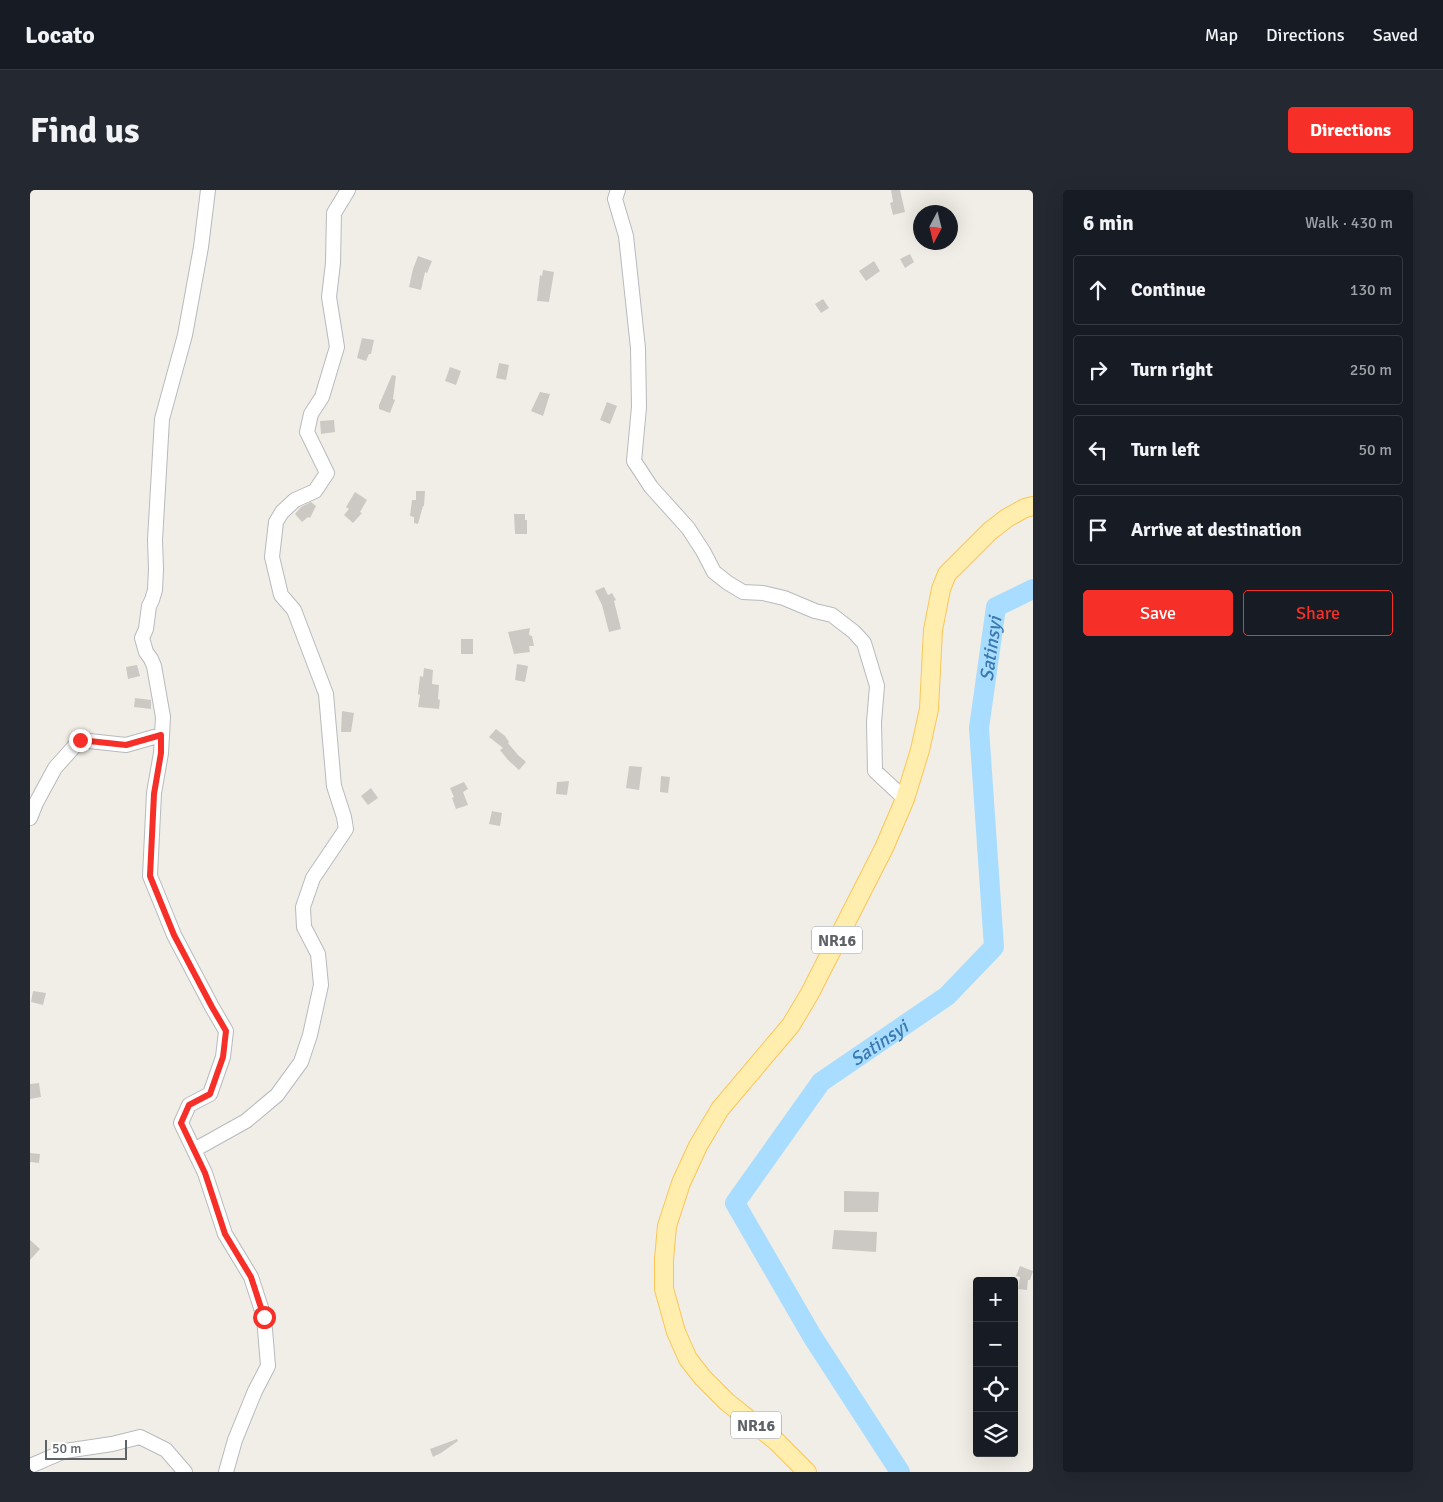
<!DOCTYPE html>
<meta charset="utf-8">
<style>
body{margin:0;font-family:Signika,sans-serif;background:#242831;color:#f1f3f6}
.controls{position:absolute;right:15px;bottom:15px;display:grid;overflow:hidden;border-radius:5px;box-shadow:0 5px 20px #0002}
.controls button{width:45px;height:45px;display:grid;place-items:center;padding:0;border:0;border-bottom:1px solid #363941;background:#171b24;color:#f1f3f6;font:25px sans-serif}
.compass{position:absolute;left:883px;top:15px;width:45px;height:45px;border-radius:50%;background:#171b24;box-shadow:0 5px 20px #0002;rotate:187deg}
.scale{position:absolute;left:15px;bottom:12px;width:82px;box-sizing:border-box;padding-left:5px;border:2px solid #5e6368;border-top:0;font-size:14px;line-height:18px;white-space:nowrap;color:#5e6368;-webkit-text-stroke:4px #fff;paint-order:stroke}
.stop{position:absolute;width:15px;height:15px;margin:-11px;border:4px solid #f63028;border-radius:50%;background:#fff}
.stop.end{background:#f63028;border-color:#fff;box-shadow:0 1px 5px #0008}
.list{margin:0;padding:0;list-style:none}
h2{display:flex;justify-content:space-between;align-items:center;height:65px;margin:0;padding:0 20px;font-size:21px}
h2 small{font-size:16px;font-weight:400;color:#9ea1a6}
.list li{display:grid;grid-template-columns:32px 1fr auto;gap:15px;align-items:center;box-sizing:border-box;height:70px;margin:0 10px 10px;padding:0 10px;border:1px solid #363941;border-radius:5px}
.list b{display:block;font-size:19px;white-space:nowrap}
.list em{font-size:16px;font-style:normal;color:#9ea1a6}
.actions{display:flex;gap:10px;padding:15px 20px}
.actions a{flex:1;padding:11px 0;border:1px solid #f63028;border-radius:5px;text-align:center;font-size:18px;color:#f63028}
.actions .main{background:#f63028;color:#fff}
.icon{flex:none;width:28px;height:28px;fill:none;stroke:currentColor;stroke-width:2;stroke-linecap:round;stroke-linejoin:round}
.map{position:relative;flex:none;width:1003px;height:1282px;overflow:hidden;border-radius:5px}
header{display:flex;align-items:center;gap:30px;box-sizing:border-box;height:70px;padding:0 25px;background:#171b24;border-bottom:1px solid #363941}
header strong{font-size:24px}
nav{display:flex;gap:28px;margin-inline-start:auto;font-size:18px}
.intro{display:flex;align-items:center;justify-content:space-between;box-sizing:border-box;height:120px;padding:0 30px}
h1{margin:0;font-size:35px}
.button{padding:12px 22px;border-radius:5px;background:#f63028;color:#fff;font-size:18px;font-weight:700}
main{display:flex;gap:30px;padding:0 30px}
aside{flex:1;background:#171b24;border-radius:5px;box-shadow:0 5px 20px #0002}
.map>svg:first-child{display:block}
</style>
<header>
<strong>Locato</strong>
<nav><a>Map</a><a>Directions</a><a>Saved</a></nav>
</header>
<div class="intro"><h1>Find us</h1><a class="button">Directions</a></div>
<main>
<div class="map">
<svg width="1003" height="1282" viewBox="0 0 1003 1282">
<rect width="100%" height="100%" fill="#f1eee7"/>
<g fill="none" stroke-linecap="round" stroke-linejoin="round">
<path stroke="#a9ddff" stroke-width="20" id="s1" d="M870,1282L782,1146L705,1013L791,892L917,806L964,757L949,538L966,417L1003,399"/>
</g>
<path fill="#ccc9c4" d="M861,0H870L875,22L863,25L860,13L863,12Z
M880,64L884,72L875,78L870,69Z
M388,66L402,71L397,83L395,82L391,100L379,97L383,79Z
M844,71L850,81L836,91L829,81Z
M513,80L524,82L519,112L507,111L510,85L512,86Z
M793,109L799,118L791,123L785,114Z
M332,148L344,150L341,164H339L336,171L327,168Z
M469,173L479,175L476,190L466,188Z
M420,177L431,181L426,195L415,191Z
M362,185L366,186L363,209L365,210L360,223L349,219V215Z
M510,202L520,204L513,226L501,221Z
M577,212L587,216L580,234L570,230Z
M304,230L305,242L291,244L290,231Z
M386,301H395L394,316H393L388,334L384,333V327L380,326L382,310H386Z
M325,302L337,310L330,322L332,323L323,333L314,325L319,319L316,317Z
M281,312L286,316L280,328L278,327L272,332L265,324L271,317Z
M484,324H495V330H497V344H485Z
M574,397L578,405L582,403L586,410L584,411L591,439L579,442L572,415L565,401Z
M500,438L499,445L502,446L504,456H499L500,462L484,464L478,442Z
M431,449H443V464H431Z
M487,474L498,476L495,492L485,490Z
M107,475L110,486L98,489L96,477Z
M394,478L403,480L402,494L409,495L408,509L410,510L409,519L388,517L390,505L388,504L390,486L393,487Z
M105,508L121,510V519L104,517Z
M312,521L324,523L321,542H311Z
M466,539L475,546L479,552L478,553L488,565L496,572L489,580L478,570L470,560L473,558L459,547Z
M600,576L612,577L609,600L596,598L599,577Z
M631,586L640,587L638,603L630,602Z
M539,591L537,605L526,604L527,592Z
M434,592L438,599L433,602L438,615L426,619L422,608L424,607L420,598Z
M341,598L348,608L338,615L331,606Z
M462,621L472,623L470,636L459,634Z
M3,801L16,803L13,815L1,812Z
M9,893L11,907L0,909V894Z
M0,963L10,964L9,973L0,972Z
M814,1001L849,1002L848,1022H814Z
M804,1040L847,1042L846,1062L802,1059Z
M0,1050L10,1059L0,1070Z
M990,1076L1003,1081L1000,1090H998L997,1100L988,1099L990,1087L986,1086Z
M427,1249L428,1251L411,1263L403,1267L400,1259Z"/>
<g fill="none" stroke-linecap="round" stroke-linejoin="round">
<g stroke="#b7babe" stroke-width="16">
<path id="minor" d="M178,0L171,57L155,145L132,229L125,350L126,379L125,400L122,410L119,416L116,439L112,448L116,462L121,469L124,476L133,527L131,563L124,603L120,686L144,745L182,817L196,841L193,867L180,904L159,915L151,933L175,983L195,1044L221,1087L234,1127L238,1176L225,1201L205,1250L196,1282
M588,0L585,9L596,46L608,158L609,217L604,271L621,297L658,338L673,361L684,382L698,393L713,402L733,403L754,408L785,421L802,425L824,442L834,453L847,496L844,532L845,581L875,609
M0,628L6,613L25,578L50,550L96,555L131,545
M164,960L216,931L247,905L271,872L280,845L291,795L288,764L274,737L273,717L283,688L316,639L314,627L304,596L296,504L264,420L251,405L242,367L246,332L252,322L265,310L285,301L297,283L277,242L281,224L292,207L307,157L299,107L303,73L304,23L318,0
M0,1276L35,1261L82,1254L110,1247L136,1260L155,1282"/>
</g>
<g stroke="#fbc656" stroke-width="20">
<path id="major" d="M777,1282L746,1251L697,1212L673,1188L658,1169L646,1142L634,1099V1069L637,1036L651,993L668,956L690,919L761,835L780,803L854,658L875,609L890,560L899,519L903,440L911,399L917,384L960,341L977,328L995,318L1003,316"/>
</g>
<use href="#minor" stroke="#fff" stroke-width="14"/>
<use href="#major" stroke="#ffeeae" stroke-width="18"/>
</g>
<g fill="none" stroke-linecap="round" stroke-linejoin="round">
<path stroke="#f63028" stroke-width="6" d="M50,550L96,555L131,545V563L124,604L120,686L144,745L182,817L196,841L193,867L180,904L159,915L151,933L175,983L195,1044L221,1087L234,1127"/>
</g>
<g text-anchor="middle" stroke-width="4.5" stroke-linejoin="round" paint-order="stroke">
<g fill="#fff" stroke="#8e9295" stroke-width="1">
<rect x="782" y="736.5" width="50" height="27" rx="4"/>
<rect x="701" y="1221.5" width="50" height="27" rx="4"/>
</g>
<g font-size="16" font-weight="bold" fill="#5e6368">
<text x="807" y="756">NR16</text>
<text x="726" y="1241">NR16</text>
</g>
<g font-size="19" font-style="italic" fill="#3a79b1" stroke="#fff">
<text dy="7" stroke="none"><textPath href="#s1" startOffset="984">Satinsyi</textPath></text>
<text dy="7" stroke="none"><textPath href="#s1" startOffset="534">Satinsyi</textPath></text>
</g>
</g>
</svg>
<div class="controls">
<button>+</button>
<button>−</button>
<button><svg class="icon" aria-label="locate" viewBox="0 0 24 24"><circle cx="12" cy="12" r="6"/><path d="M12 2v4M12 18v4M2 12h4M18 12h4"/></svg></button>
<button><svg class="icon" aria-label="layers" viewBox="0 0 24 24"><path d="M12 4l9 5-9 5-9-5zM3 14l9 5 9-5"/></svg></button>
</div>
<svg class="compass" viewBox="-18 -18 36 36"><path d="M0-13l5 13h-10z" fill="#e53935"/><path d="M0 13l5-13h-10z" fill="#9ea1a6"/></svg>
<div class="scale">50 m</div>
<div class="stop" style="left:234px;top:1127px"></div>
<div class="stop end" style="left:50px;top:550px"></div>
</div>
<aside>
<h2>6 min<small>Walk · 430 m</small></h2>
<ul class="list">
<li><svg class="icon" aria-label="ahead" viewBox="0 0 24 24"><path d="M12 20V5M6 11l6-6 6 6"/></svg><div><b>Continue</b></div><em>130 m</em></li>
<li><svg class="icon" aria-label="right" viewBox="0 0 24 24"><path d="M7 20v-9h11M14 6l5 5-5 5"/></svg><div><b>Turn right</b></div><em>250 m</em></li>
<li><svg class="icon" aria-label="left" viewBox="0 0 24 24"><path d="M17 20v-9H6M10 6l-5 5 5 5"/></svg><div><b>Turn left</b></div><em>50 m</em></li>
<li><svg class="icon" aria-label="arrive" viewBox="0 0 24 24"><path d="M6 21V4h12l-3 4 3 4H6"/></svg><div><b>Arrive at destination</b></div></li>
</ul>
<div class="actions"><a class="main">Save</a><a>Share</a></div>
</aside>
</main>
